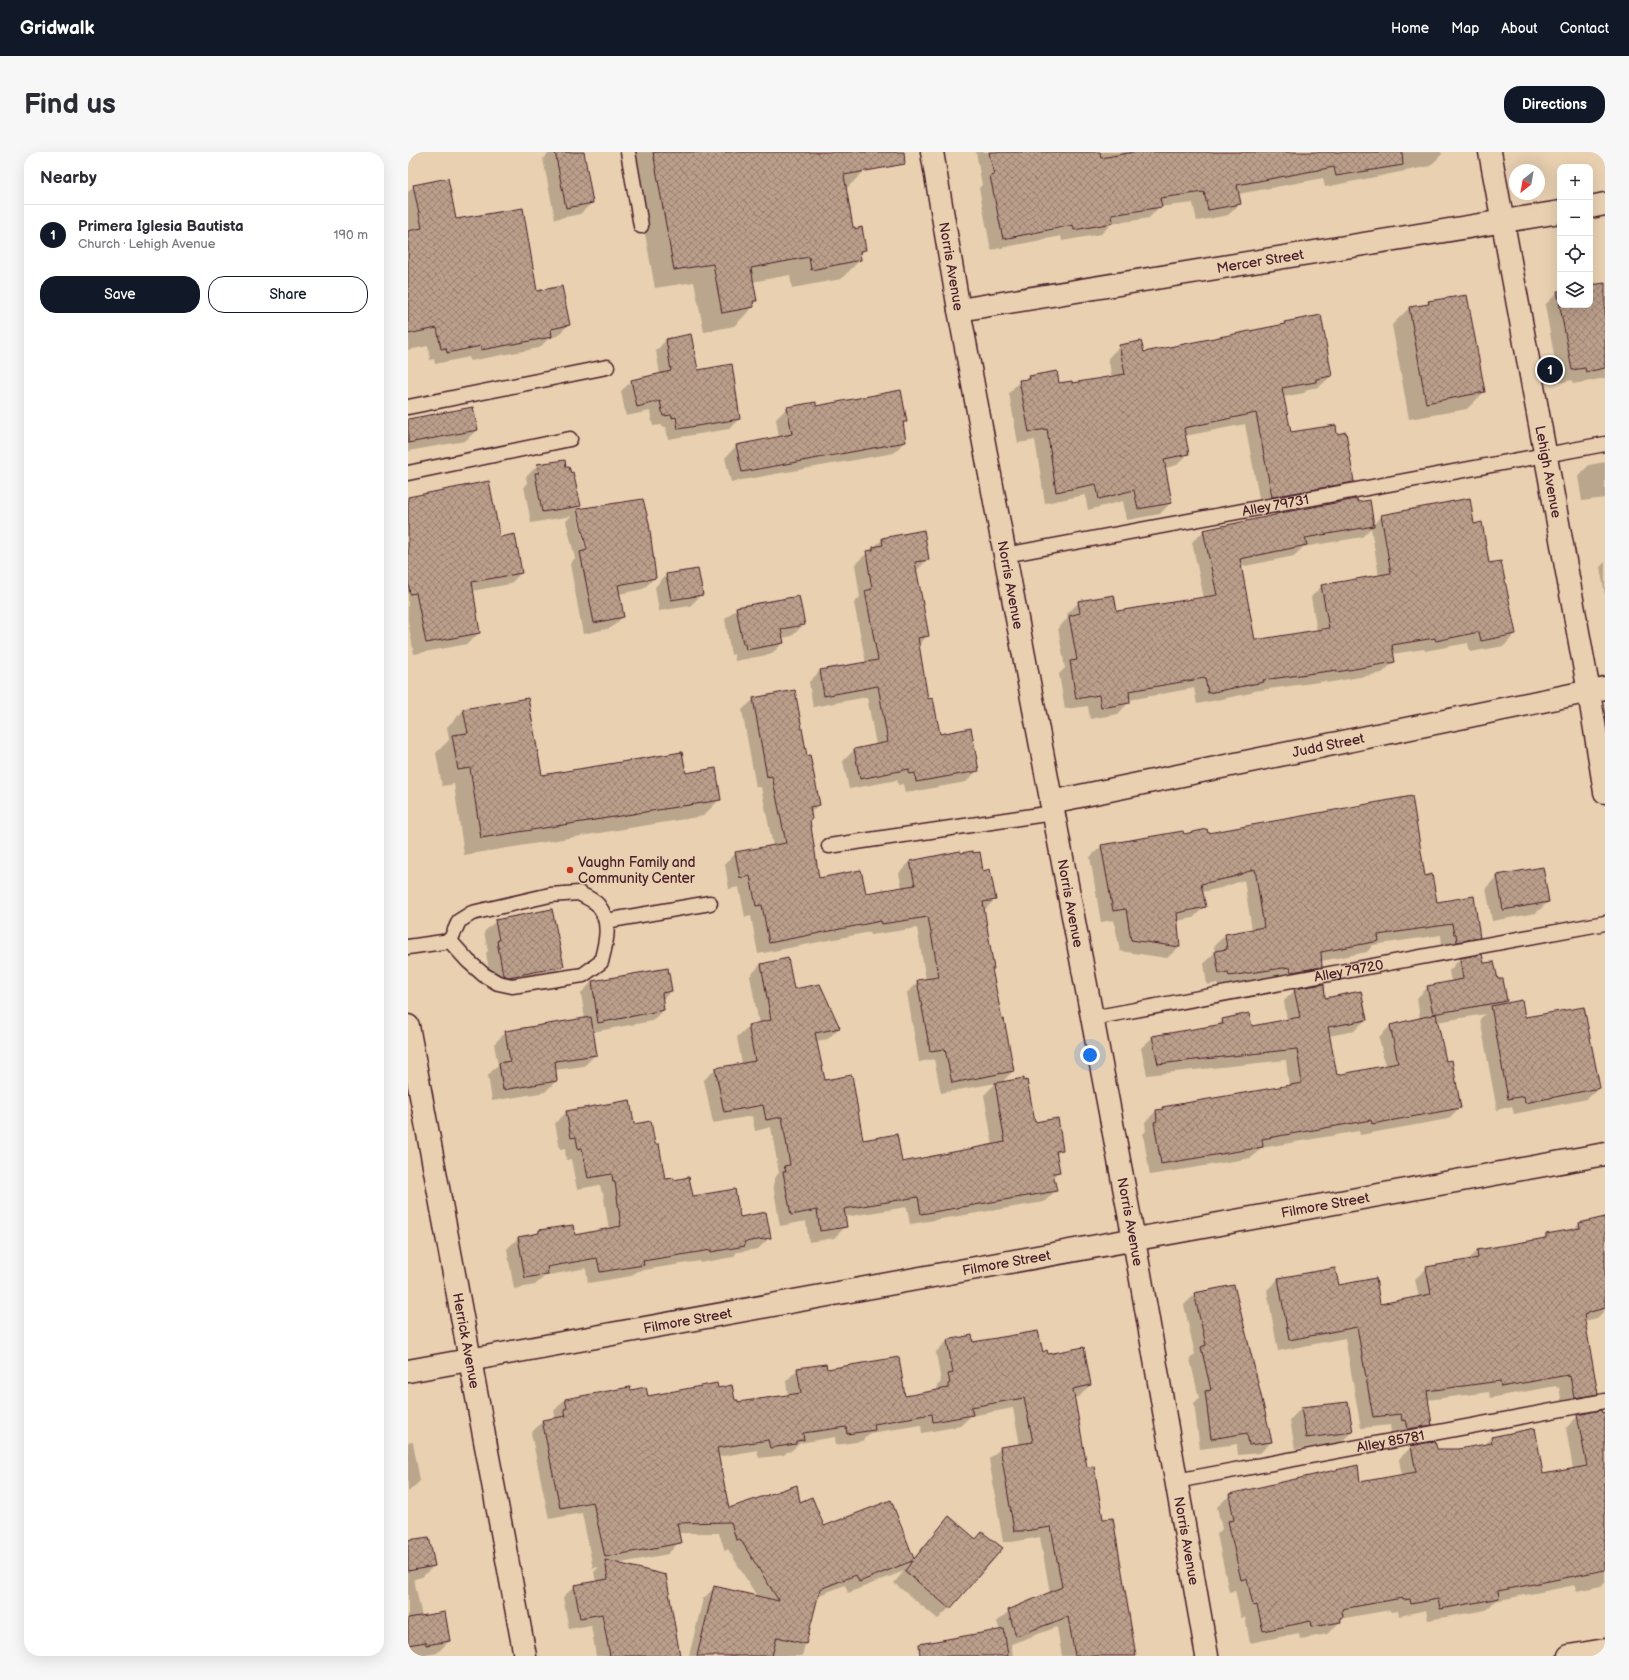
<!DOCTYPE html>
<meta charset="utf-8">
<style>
body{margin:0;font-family:"Balsamiq Sans",sans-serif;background:#f7f7f7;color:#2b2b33}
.controls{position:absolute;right:12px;top:12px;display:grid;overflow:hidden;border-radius:8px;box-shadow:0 4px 16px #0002}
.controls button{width:36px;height:36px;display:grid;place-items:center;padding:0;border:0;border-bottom:1px solid #e1e1e2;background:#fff;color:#2b2b33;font:20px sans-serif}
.compass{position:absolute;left:1101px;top:12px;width:36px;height:36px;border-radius:50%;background:#fff;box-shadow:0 4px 16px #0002;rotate:211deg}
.you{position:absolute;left:682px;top:903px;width:14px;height:14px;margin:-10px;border:3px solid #fff;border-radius:50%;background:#1a73e8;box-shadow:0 0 0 6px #1a73e833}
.badge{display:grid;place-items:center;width:26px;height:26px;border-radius:50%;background:#111827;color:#fff;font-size:13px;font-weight:700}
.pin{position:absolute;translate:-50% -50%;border:2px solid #fff;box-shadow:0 1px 4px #0006}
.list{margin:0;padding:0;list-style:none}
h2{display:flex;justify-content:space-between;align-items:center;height:52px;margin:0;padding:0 16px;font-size:17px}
h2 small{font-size:13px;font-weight:400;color:#7c7c81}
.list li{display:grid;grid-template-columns:26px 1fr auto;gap:12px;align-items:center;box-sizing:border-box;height:60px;padding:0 16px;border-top:1px solid #e1e1e2}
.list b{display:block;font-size:15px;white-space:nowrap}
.list p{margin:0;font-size:13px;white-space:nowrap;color:#7c7c81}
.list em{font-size:13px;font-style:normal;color:#7c7c81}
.actions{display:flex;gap:8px;padding:12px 16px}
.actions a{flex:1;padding:9px 0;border:1px solid #111827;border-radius:16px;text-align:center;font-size:14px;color:#111827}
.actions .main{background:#111827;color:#fff}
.icon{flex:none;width:22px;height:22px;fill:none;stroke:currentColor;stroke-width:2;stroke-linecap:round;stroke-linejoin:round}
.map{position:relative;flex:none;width:1197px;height:1504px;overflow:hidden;border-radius:16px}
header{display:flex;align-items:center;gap:24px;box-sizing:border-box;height:56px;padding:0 20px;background:#111827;color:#fff}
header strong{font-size:19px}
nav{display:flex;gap:22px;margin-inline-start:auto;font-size:14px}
.intro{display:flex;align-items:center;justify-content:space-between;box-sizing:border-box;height:96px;padding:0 24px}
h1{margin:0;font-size:28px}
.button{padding:10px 18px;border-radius:16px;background:#111827;color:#fff;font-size:14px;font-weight:700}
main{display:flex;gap:24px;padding:0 24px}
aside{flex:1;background:#fff;border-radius:16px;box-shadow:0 4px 16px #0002}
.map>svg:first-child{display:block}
</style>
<header>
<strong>Gridwalk</strong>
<nav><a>Home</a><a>Map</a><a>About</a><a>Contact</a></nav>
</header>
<div class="intro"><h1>Find us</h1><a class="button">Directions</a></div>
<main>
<aside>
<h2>Nearby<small></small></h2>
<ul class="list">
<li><span class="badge">1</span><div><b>Primera Iglesia Bautista</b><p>Church · Lehigh Avenue</p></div><em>190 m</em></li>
</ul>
<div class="actions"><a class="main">Save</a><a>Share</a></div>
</aside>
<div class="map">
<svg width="1197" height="1504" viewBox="0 0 1197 1504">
<defs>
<pattern id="building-cross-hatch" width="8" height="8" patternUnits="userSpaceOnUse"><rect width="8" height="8" fill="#bb9f8b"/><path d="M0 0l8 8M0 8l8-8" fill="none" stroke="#9a8172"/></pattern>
</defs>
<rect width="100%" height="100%" fill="#e8d0b0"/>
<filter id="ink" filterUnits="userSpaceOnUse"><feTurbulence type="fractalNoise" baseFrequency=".025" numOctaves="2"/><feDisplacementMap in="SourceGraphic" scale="8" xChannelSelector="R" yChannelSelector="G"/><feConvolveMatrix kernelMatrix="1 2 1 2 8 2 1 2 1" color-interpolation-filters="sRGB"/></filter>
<g filter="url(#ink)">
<path fill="#0003" fill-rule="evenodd" d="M142,0H175L184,51L172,62L147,67L135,7Z
M222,0H452L456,19L437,38L444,76L457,97L452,103V108L433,127L384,136L382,123L344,130L348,148L345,152V155L326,174L296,180L286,130L247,136Z
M568,0H1033L1034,2L1022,14L917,35L915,26L830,42L832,52L820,63L789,69L785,51L751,55L741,66L703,72L693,82L654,89L653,84L583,98L571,36L574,33Z
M6,34L129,140L160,173L149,184L141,186L131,196L62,209L61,205L27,212L26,207L22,208L20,194L0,198V40Z
M1182,127L1190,133L1197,131V226L1165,232L1164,228L1151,231L1137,153L1152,138V153H1182Z
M1021,150L1076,240L1059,257L1001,267L984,173L1001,156L1017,154Z
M877,171L923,224L911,235L900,237L896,241L875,245L882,282L928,283L945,329L934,341L853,356L837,272L777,284L780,302L769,313L757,316L763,350L752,362L719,368L715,349L680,358L677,343L637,351L627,288L610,291L601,241L612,229L618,228L622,225L650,232H663L704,225L700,206L712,194L735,201L875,174Z
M258,188L289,219L331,267L321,277L260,287L258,275H254V273L245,274L242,259L218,264L213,239L224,229L252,222L248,199Z
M408,255L498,270L494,273L497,289L486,301L323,330L317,306L328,294L371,285L368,267L379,256Z
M0,268L69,278L57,289L0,299Z
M1197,310V346L1174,349L1170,324L1181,313Z
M130,313L158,316L172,353L167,358L234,348L247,425L235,437L211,442L215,465L203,476L175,482L162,412L167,406L158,369L163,364L123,371L116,334L119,331L118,325ZM170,366H172L181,403H179Z
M0,346L91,386L113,421L102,432L64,439L71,481L59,492L6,502L0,469Z
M974,364L1065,373L1107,482L1096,494L1062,500L1060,491L1017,499L1016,497L984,502L986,510L974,521L918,531V529L846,539L843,541L789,552L786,536L721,548V550L710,562L682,567L680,554L657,557L651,522L657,516L650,476L660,466L659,462L671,450L708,460L796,446L784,390L796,379L965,373ZM963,376L971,424L914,434L903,445L909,479L847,489L832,415L886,404L895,395L954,385Z
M475,387L520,407L508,419L520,483L511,493L520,548L531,583L570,618L558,630L497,641L495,632L490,633L489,628L441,637L435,609L446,598L468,593L459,545L405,555L401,530L412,519L458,511L446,451L452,445L447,412Z
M1197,410V443L1192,415Z
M290,418L294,442L282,454L251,459L247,435L258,423Z
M329,456L395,473L384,484L374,486L375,491L363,502L327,509L326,502L323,503L317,467Z
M346,547L398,605L411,652L402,661L403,667L401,669L410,727L457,742L494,736L491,721L503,709L575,720L587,747L576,759L585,816L583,818L605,919L593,931L626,972L654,997L648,1003L651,1020L645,1026L648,1038L636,1050L502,1072L499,1055L436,1065L438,1074L426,1086L401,1090L398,1069L372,1074L365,1032L366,1030V1026L371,1021L363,975L347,979L344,964L305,971L296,928L307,917L334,912L329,885L341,874L351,872L342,824L353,812L431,876L420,887L408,889L416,929L454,989L493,1011L585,994L576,943L588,931L533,941L526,907L511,910L499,841L510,829L518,828L509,776L463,783L462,780L350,802L343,764L337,765L331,735L321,737L317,712L328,701L365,694L353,635H348L334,558Z
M56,558L134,624L277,622L312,647L295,664L56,703L46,632L34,634L28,601L41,588L39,575Z
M799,682L1016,725L1028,751L1071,785L1059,797L1038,801L1037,793H1034L1033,783L965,793L959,800L913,809V814L902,826L871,825L810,834L809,831L799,833L796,811L807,800L806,794L817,783L844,778L836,728L813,736L794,740L796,755L785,766L769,769L771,795L759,806L712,799L706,768L693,770L682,705L694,694L775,683Z
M1134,717L1140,750L1128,761L1084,769L1078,736L1089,724Z
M88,769L155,813L143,825L84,835L78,801L80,799L76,780Z
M1052,807L1075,813L1089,829L1098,849L1094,853L1116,866L1191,936L1179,947L1106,962L1104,954L1089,958L1072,867L1077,862L1029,870L1037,910L1052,955L1040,967L952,983L951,979L853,996L843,1006L742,1023L735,982L738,979L737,970L748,959L752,958L755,956L881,934L878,908L739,923L733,896L745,885L808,874L815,868L843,875L879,868L876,849L887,838L916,847L958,867L946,879L921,884L928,924L977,914L971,885L982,874L1012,867L1009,846L1020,835L1043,830L1041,819Z
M259,818L263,839L254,848L255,858L244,869L184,880L188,902L176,914L147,918L148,929L137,940L84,949L80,923L90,913L86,892L98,880L177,867L173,841L184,830Z
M159,960L225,973L246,994L257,1029L284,1045L331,1066L361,1086L350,1097L329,1100L325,1105L292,1111V1109L229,1119L223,1124L180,1131L178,1116L137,1124L127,1133L106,1137L99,1097L110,1086L128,1082L131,1079L166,1084L201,1078L195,1040L194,1041L192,1033L169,1037L163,1007L158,1008L157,996L152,997L147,971Z
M1197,1071V1158L1189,1166L1176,1169L1189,1241L1178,1253L1155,1257L1151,1235L1149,1236L1148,1234L1082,1246L1081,1240L1019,1248L1023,1272L1012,1284L988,1288L987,1279L983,1280L982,1273L953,1276L937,1186L870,1199L859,1138L870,1127L926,1117L930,1135L971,1153L1011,1146L1007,1127L1019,1116L1059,1109L1069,1099L1134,1087L1138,1083L1165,1078L1171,1072Z
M787,1142L863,1290L852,1301L830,1303L829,1292L792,1297L786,1251L791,1246L782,1207L787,1202L776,1153Z
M539,1189L634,1201L639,1203L682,1233L671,1245L665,1246L678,1316L694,1368L727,1504H654L649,1475L603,1492L605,1504H535L592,1478L589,1470L601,1459L642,1441L632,1385L604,1390H595L581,1307L593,1296L612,1293L605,1256L563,1264L552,1274L514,1281L513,1273L462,1281L454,1289L428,1293L427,1285L392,1291L383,1299L379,1300L376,1303L351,1306L349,1298L310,1305L320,1358L391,1351L416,1376L505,1407L541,1366L567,1388L574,1381L541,1456L530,1467L486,1431L496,1419L440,1441L437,1433L409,1444L394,1504H281L295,1447L307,1435L350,1446L320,1397L317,1399L311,1381H270L271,1390L260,1402L208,1412L271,1504H188L183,1473L161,1477L155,1445L167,1434L188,1430L186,1420L191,1415L185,1416L174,1361L141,1367L123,1281L135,1269L148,1267L146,1259L157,1247L222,1239L240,1245L309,1237L329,1251L380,1244L378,1229L390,1217L418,1218L496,1245L530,1239L529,1234L533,1230L528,1200Z
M939,1251L944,1280L932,1291L887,1297L882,1268L893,1256Z
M1197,1261V1430L1193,1434L1168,1439L1167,1433L1087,1449L1078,1458L1020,1468L1018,1458L991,1464L990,1459L983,1460L982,1458L931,1467L932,1470L919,1482L892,1487L891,1481L842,1491L837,1465L833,1466L827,1438L821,1440L809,1382L814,1377L809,1355L822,1343L951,1332L994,1324L991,1307L1003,1295L1027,1290L1028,1298H1050L1076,1294L1084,1286L1134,1324L1165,1317L1158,1276L1170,1264Z
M5,1290L12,1329L0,1340V1291Z
M0,1389L26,1414L14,1425L6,1427L14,1465L41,1489L29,1501L17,1503V1504H0Z"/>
<path fill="url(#building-cross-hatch)" stroke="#4a1f2b" d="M147,0H176L185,51L158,56Z
M245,0H496L497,12L436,23L445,75H447V77L454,75L458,98L452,99L453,108L403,118L401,105L343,116L349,149H345L346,155L314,161L305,112L266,118Z
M581,0H692L693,6L726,0H994L995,13L928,24L926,15L829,33L833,52L800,58L796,40L752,46L754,55L704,63L705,71L666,78L665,73L595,87L582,24L586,23Z
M40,26L48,67L115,56L129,139L154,134L162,173L143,177L144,185L73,198V194L39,201L38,196L33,197L29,176L0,182V79L14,76L5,33Z
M1197,131V216L1178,220L1177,216L1164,218L1149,139H1152V153H1182V133Z
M1059,143L1077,240L1018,251L1001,155L1021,152L1020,149Z
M913,163L924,224L908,227V230L874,236L883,280L928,273L929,282L938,280L946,330L864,345L848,261L776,276L781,302L756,307L764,351L730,357L726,338L691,347L688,332L648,340L639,277L621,280L611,228L622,227L621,224L649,219L651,231L664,229V231L717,222L711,193L733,189L736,200L877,172L876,170Z
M283,182L290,218L324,212L332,267L270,277L268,265L264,266V263L255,264L252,249L229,255L223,228L263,219L258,187Z
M493,238L499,270H495L498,290L334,320L328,293L384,282L379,255L408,250V254Z
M65,255L70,278L0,291V267Z
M157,308L158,315H161L163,321L165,320L173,354L134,360L127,321H131L129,312Z
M81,329L92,385L107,382L114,421L64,430L72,481L18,491L8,441L2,442L0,428V345Z
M1062,346L1066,372L1074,370L1081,411L1093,409L1108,482L1073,489L1071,480L1028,489L1027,486L984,493L987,510L929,520V518L855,528L856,530L800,541L797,526L721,539L722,551L693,556L691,543L668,547L662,509L669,508L661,464L672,461L670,449L706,443L709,459L809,443L795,378L867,363V362L949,347L950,350L962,348L966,374L897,386L899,393L832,407L847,488L921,476L913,433L983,421L973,363Z
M235,347L241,371L248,426L210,433L216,465L186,471L172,400L179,398L169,357Z
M516,378L521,408L507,410L521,484L510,486L520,547L525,546L532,582L563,576L571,619L508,630L507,621L501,622V617L452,627L446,597L480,590L470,534L416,544L412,518L470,508L457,439L464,437L458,399L465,398V395L475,393L474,386Z
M290,417L295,443L263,448L258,422Z
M391,444L397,473L373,477L376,491L338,498L337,492H335L328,455Z
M387,538L399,604L402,603L412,653L402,655L404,667L402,668L411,726L453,718L458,741L507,733L502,709L552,699L553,701L565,699V701L572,700L575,719L582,717L588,748L575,750L586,817H584L594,867H596L606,919L544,931L537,897L522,899L509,828L531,825L520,765L474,772L473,769L361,791L354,753L348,754L342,724L332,726L327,700L378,691L364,624L359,625L345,546Z
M120,546L134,623L274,600L278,621L308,616L313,648L73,686L62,616L50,618L44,583L60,581L55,557Z
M1004,644L1017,724L1024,722L1029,750L1066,744L1072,786L1049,790L1048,782H1046L1044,772L970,783L971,789L913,800L914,815L883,820L882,815L821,824L820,820L811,822L807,799L819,797L817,782L856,775L847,717L825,725L793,732L798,755L769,761L772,795L723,788L718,757L705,759L693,693L775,679L776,682L799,677L800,681Z
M1135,715L1141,750L1095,758L1089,723Z
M144,757L156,814L101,825L95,823L89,789L91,788L87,768Z
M1074,802L1076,811L1086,810L1090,827H1095L1099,849L1025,862L1019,834L1055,827L1052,806Z
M380,806L386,837L412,832L432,876L407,881L417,928L444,923L455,988L489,982L494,1010L597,990L587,931L616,926V929L619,928L627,970L650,966L655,998L648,999L652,1020L645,1021L649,1039L513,1062L510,1045L436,1057L439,1075L412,1079L409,1058L383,1063L375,1020H378L376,1014L382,1013L374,965L358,968L355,953L316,960L307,916L347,909L340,873L363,868L353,812Z
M260,816L264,839L254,841L256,858L190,871L184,829Z
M916,832L917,846L953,839L959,868L920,875L929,923L990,911L982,873L1028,862L1038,909L1044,908L1053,956L964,972L963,968L854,987L855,995L753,1012L746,970L749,969L748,958L755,957L754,955L894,931L889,897L750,912L744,884L815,872L814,867L841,861L844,874L892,865L886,837Z
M1114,848L1117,865L1176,855L1192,936L1117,951L1116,944L1100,947L1083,854Z
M183,865L189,903L147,909L149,929L95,938L91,911L102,909L97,879Z
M222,948L226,972L243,969L247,992H251L257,1027L266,1026V1028L281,1025L285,1044L327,1037L332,1065L358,1060L363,1086L336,1090L337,1094L303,1100V1098L235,1109L236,1113L192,1120L189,1106L139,1115L140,1122L117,1126L110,1085L131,1081V1078L165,1073L167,1083L213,1074L207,1030H205L204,1022L180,1026L174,996L170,997L168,985L163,986L158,959Z
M1197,1065V1156L1179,1161V1162L1176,1163L1190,1242L1166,1246L1162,1224L1160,1225V1223L1093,1235L1092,1229L1019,1239L1024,1273L1000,1277L998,1268L994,1269L993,1262L965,1265L949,1175L881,1188L870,1126L927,1116L931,1133L968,1126L972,1152L1023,1142L1018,1115L1070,1106L1069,1098L1138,1086V1082L1172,1076L1171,1071Z
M826,1133L848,1222L864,1290L841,1293L839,1281L803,1287L797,1239L803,1238L793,1195L798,1193L786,1141Z
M630,1179L635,1200L639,1198L640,1202L676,1195L683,1233L665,1237L679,1315L686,1314L695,1367L705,1366L728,1504H667L660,1465L608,1484L600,1458L654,1435L643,1375L616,1379H606L592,1295L625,1290L616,1246L563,1255L565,1263L525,1270L524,1262L466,1272L467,1278L439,1282L438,1275L395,1281L396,1288L388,1289V1292L362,1296L360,1288L309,1296L321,1356L389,1333L392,1350L404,1345L416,1374L483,1348L506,1407L541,1364L568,1387L574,1380L595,1396L542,1457L497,1419L504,1409L451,1430L448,1423L412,1437L398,1492L369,1485L364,1504H289L306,1434L371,1449L332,1387L328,1388L323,1370L269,1371L273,1391L197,1405L185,1350L152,1356L134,1268L158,1264L156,1257L159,1256L157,1247L222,1235L223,1238L238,1235L240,1244L309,1231L310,1236L324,1233L327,1248H330V1250L393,1241L389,1216L418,1212L419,1217L491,1205L497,1244L540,1236V1232L542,1231L540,1222L545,1221L539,1188L564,1183L565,1190Z
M940,1250L945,1280L898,1286L893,1255Z
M1193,1258L1194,1261L1197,1260V1418L1090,1439L1091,1446L1071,1450L1032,1457L1030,1447L1003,1452L1002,1447L995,1448L994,1446L934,1457L935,1465L932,1466L933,1470L904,1475L903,1469L855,1479L849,1453L845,1454L839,1426L833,1428L820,1369L826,1368L821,1342L950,1313L952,1330L1008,1320L1003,1294L1027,1289L1029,1297H1050L1084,1291L1083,1285L1127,1276L1135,1322L1179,1314L1169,1263Z
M21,1385L27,1414L0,1419V1388Z
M197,1408L258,1423L272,1504H202L194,1462L172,1466L166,1433L200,1427Z
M37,1460L42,1489L18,1493V1490L0,1493V1466Z
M596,1477L600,1504H512L511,1492Z"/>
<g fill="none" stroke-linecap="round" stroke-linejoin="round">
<g stroke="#4a1f2b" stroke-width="17">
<g id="service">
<path d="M220,0L233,74"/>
<path d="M0,255L199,215"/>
<path d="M0,321L162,287"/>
<path id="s1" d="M597,403L1197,292"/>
<path d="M421,694L645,661"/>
<path d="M171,741C177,745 186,748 190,753C204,770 198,791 193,810L175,823L104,834L90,831L76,823L60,809L42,789L51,769L64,761L142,743Z"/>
<path d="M198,769L302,751"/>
<path d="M0,795L42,789"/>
<path id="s2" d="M684,866L1197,771"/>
<path id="s3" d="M768,1329L1197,1249"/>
</g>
</g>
<g stroke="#4a1f2b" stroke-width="25">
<g id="minor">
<path id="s4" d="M524,0L551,158L597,403L726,1088L799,1504"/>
<path id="s5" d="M1082,0L1181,540L1197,640"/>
<path d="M1182,55L1197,52"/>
<path id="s6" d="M551,158L1152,60"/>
<path id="s7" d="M643,650L1197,536"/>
<path id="s8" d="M0,874L117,1504"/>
<path id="s9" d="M0,1219L1197,1002"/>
<path d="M1161,1504L1197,1498"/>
</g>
</g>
<use href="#service" stroke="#e8d0b0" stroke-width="14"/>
<use href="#minor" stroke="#e8d0b0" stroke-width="22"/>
</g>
</g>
<circle fill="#c8321e" stroke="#e8d0b0" stroke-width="1.5" cx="162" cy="718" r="4"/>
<g text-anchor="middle" stroke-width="3" stroke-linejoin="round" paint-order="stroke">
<g font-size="14" fill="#4a1f2b" stroke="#e8d0b0">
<text dy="5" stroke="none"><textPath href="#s6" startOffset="305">Mercer Street</textPath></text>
<text dy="5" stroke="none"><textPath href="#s4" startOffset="116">Norris Avenue</textPath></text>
<text dy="5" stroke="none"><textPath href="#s5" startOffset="325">Lehigh Avenue</textPath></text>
<text dy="5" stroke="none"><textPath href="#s1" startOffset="275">Alley 79731</textPath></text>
<text dy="5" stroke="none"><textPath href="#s4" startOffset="440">Norris Avenue</textPath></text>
<text dy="5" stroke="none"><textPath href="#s7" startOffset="283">Judd Street</textPath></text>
<text dy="5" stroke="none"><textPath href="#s4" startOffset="764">Norris Avenue</textPath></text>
<text dy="5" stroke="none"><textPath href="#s2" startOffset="261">Alley 79720</textPath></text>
<text dy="5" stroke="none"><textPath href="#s9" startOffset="932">Filmore Street</textPath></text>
<text dy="5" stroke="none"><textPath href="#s4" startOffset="1088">Norris Avenue</textPath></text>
<text dy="5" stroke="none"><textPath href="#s9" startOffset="608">Filmore Street</textPath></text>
<text dy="5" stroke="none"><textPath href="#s9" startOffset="284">Filmore Street</textPath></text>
<text dy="5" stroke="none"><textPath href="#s8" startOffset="320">Herrick Avenue</textPath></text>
<text dy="5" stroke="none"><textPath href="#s3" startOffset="218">Alley 85781</textPath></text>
<text dy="5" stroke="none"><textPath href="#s4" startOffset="1412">Norris Avenue</textPath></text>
</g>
<g font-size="14" fill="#4a1f2b" stroke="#e8d0b0" text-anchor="start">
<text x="170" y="715">Vaughn Family and<tspan x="170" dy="16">Community Center</tspan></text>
</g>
</g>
</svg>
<div class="controls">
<button>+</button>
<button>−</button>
<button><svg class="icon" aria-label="locate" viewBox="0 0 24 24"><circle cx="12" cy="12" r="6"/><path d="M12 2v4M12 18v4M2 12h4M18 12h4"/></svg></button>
<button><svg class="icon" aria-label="layers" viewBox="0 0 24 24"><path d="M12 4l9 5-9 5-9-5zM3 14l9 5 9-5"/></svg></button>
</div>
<svg class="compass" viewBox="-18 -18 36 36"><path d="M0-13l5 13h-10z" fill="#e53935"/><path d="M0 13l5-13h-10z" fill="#7c7c81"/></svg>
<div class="you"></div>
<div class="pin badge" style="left:1142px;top:218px">1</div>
</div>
</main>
